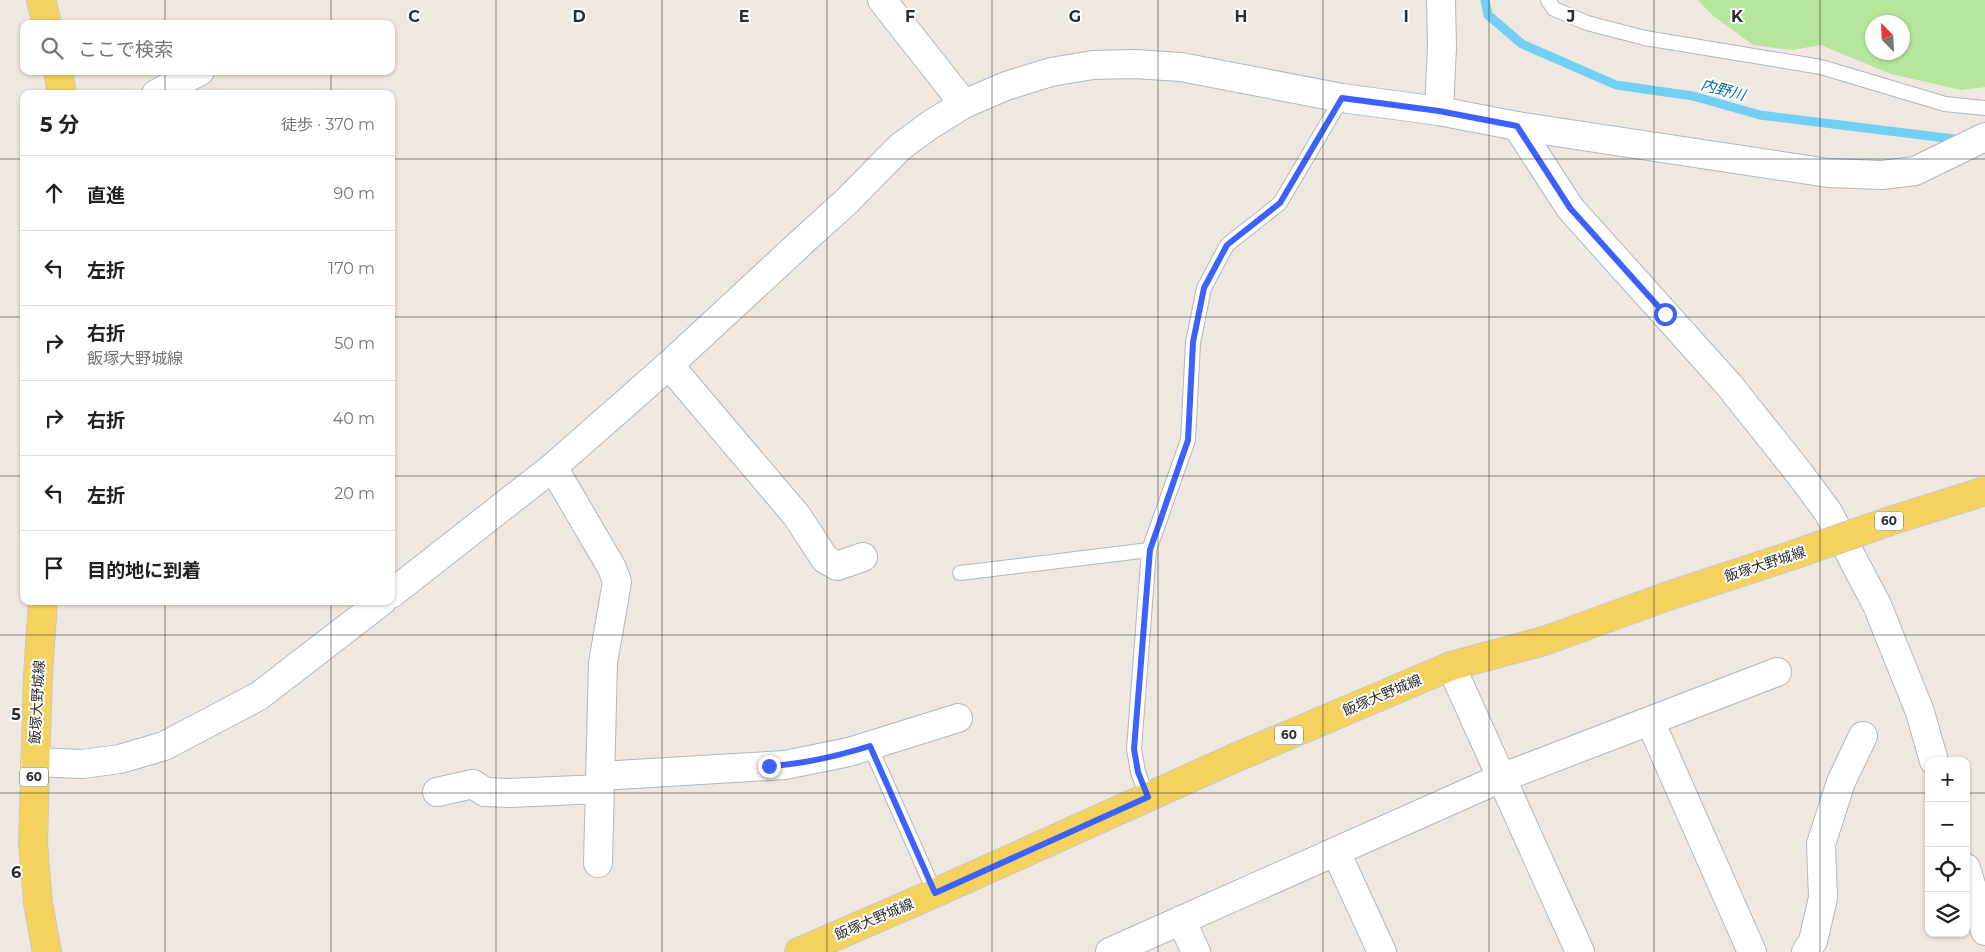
<!DOCTYPE html>
<html lang="ja">
<meta charset="utf-8">
<style>
body{margin:0;font-family:Montserrat,"Noto Sans JP",sans-serif;background:#f6f6f6;color:#202124}
.controls{position:absolute;right:15px;bottom:15px;display:grid;overflow:hidden;border-radius:10px;box-shadow:0 1px 4px #0004}
.controls button{width:45px;height:45px;display:grid;place-items:center;padding:0;border:0;border-bottom:1px solid #e0e0e0;background:#fff;color:#202124;font:25px sans-serif}
.compass{position:absolute;left:1865px;top:15px;width:45px;height:45px;border-radius:50%;background:#fff;box-shadow:0 1px 4px #0004;rotate:336deg}
.stop{position:absolute;width:15px;height:15px;margin:-11px;border:4px solid #3c61ff;border-radius:50%;background:#fff}
.stop.end{background:#3c61ff;border-color:#fff;box-shadow:0 1px 5px #0008}
.list{margin:0;padding:0;list-style:none}
h2{display:flex;justify-content:space-between;align-items:center;height:65px;margin:0;padding:0 20px;font-size:21px}
h2 small{font-size:16px;font-weight:400;color:#757577}
.list li{display:grid;grid-template-columns:32px 1fr auto;gap:15px;align-items:center;box-sizing:border-box;height:75px;padding:0 20px;border-top:1px solid #e0e0e0}
.list b{display:block;font-size:19px;white-space:nowrap}
.list p{margin:0;font-size:16px;white-space:nowrap;color:#757577}
.list em{font-size:16px;font-style:normal;color:#757577}
.icon{flex:none;width:28px;height:28px;fill:none;stroke:currentColor;stroke-width:2;stroke-linecap:round;stroke-linejoin:round}
.map{position:relative;flex:none;width:1985px;height:952px;overflow:hidden}
.search{position:absolute;background:#fff;box-shadow:0 1px 4px #0004;left:20px;top:20px;width:375px;height:55px;display:flex;align-items:center;gap:12px;box-sizing:border-box;padding:0 18px;border-radius:10px;color:#757577;font-size:19px}
.panel{position:absolute;background:#fff;box-shadow:0 1px 4px #0004;left:20px;top:90px;width:375px;height:515px;border-radius:10px}
.map>svg:first-child{display:block}
</style>
<div class="map">
<svg width="1985" height="952" viewBox="0 0 1985 952">
<rect width="100%" height="100%" fill="#efe8e0"/>
<path fill="#b5e69b" fill-rule="evenodd" d="M1698,0H1985V87L1961,90L1891,74L1821,45L1792,50L1753,45L1712,15ZM1872,22H1902V52H1872Z"/>
<g fill="none" stroke-linecap="round" stroke-linejoin="round">
<path stroke="#71d0f3" stroke-width="9" d="M1485,0L1488,15L1522,44L1616,85L1693,96L1760,115L1962,140"/>
<g stroke="#b3b6c1" stroke-width="16">
<path id="service" d="M1548,0L1554,9L1587,23L1645,38L1821,67L1945,104L1985,108
M1149,550L1188,440L1193,343L1204,288L1227,245L1280,203L1342,98
M960,573L1149,550L1134,749L1138,772L1147,797
M870,746L935,893"/>
</g>
<g stroke="#b3b6c1" stroke-width="30">
<path id="minor" d="M882,0L964,104
M156,94L200,71
M1439,111L1442,47L1441,0
M1517,126L1570,208L1729,385L1799,473L1828,512L1877,605L1920,712L1934,761
M669,365L797,516L825,559L837,566L863,557
M553,467L612,568L617,582L603,663L598,863
M1650,721L1752,952
M600,776L785,765L849,752L958,718
M437,792L473,784L485,792L510,793L599,789
M1336,852L1382,952
M1966,868L1985,931
M1181,920L1196,952
M1110,952L1501,778L1777,672
M1806,952L1813,941L1823,898L1821,844L1841,782L1863,736"/>
</g>
<g stroke="#b3b6c1" stroke-width="30">
<path id="tertiary" d="M391,594L553,467L669,365L805,239L847,201L900,147L930,125L964,104L1006,86L1051,72L1093,65L1134,64L1181,67L1342,98L1439,111L1517,126L1828,173L1882,175L1915,171L1985,137
M1451,666L1580,952
M35,762L82,764L120,759L164,746L259,696L382,601"/>
</g>
<g stroke="#c8c8c8" stroke-width="30">
<path id="primary" d="M41,0L47,24
M58,71L62,94
M43,601L38,674L33,843L38,903L47,952
M799,952L935,893L1230,760L1451,666L1544,641L1668,596L1793,555"/>
</g>
<use href="#service" stroke="#fff" stroke-width="14"/>
<use href="#minor" stroke="#fff" stroke-width="28"/>
<use href="#tertiary" stroke="#fff" stroke-width="28"/>
<use href="#primary" stroke="#f5d25e" stroke-width="28"/>
<g stroke="#c8c8c8" stroke-width="30" stroke-linecap="butt">
<path id="primary-bridge" d="M1793,555L1890,521L1985,491"/>
</g>
<use href="#primary-bridge" stroke="#f5d25e" stroke-width="28"/>
</g>
<g fill="none" stroke-linecap="round" stroke-linejoin="round">
<path stroke="#3c61ff" stroke-width="6" d="M769,766C802,764 838,756 870,746L935,893L1148,797L1138,772L1134,749L1150,550L1188,440L1193,342L1204,288L1227,245L1280,203L1342,98L1439,111L1517,126L1570,208L1665,314"/>
</g>
<path fill="none" stroke="#2d2d2d" stroke-width="1" stroke-opacity="0.55" d="M165,0V24M331,0V24M496,0V952M662,0V952M827,0V952M992,0V952M1158,0V952M1323,0V952M1489,0V952M1654,0V952M1820,0V952M165,71V94M331,71V94M0,159H24M391,159H1985M0,317H24M391,317H1985M0,476H24M391,476H1985M165,601V952M331,601V952M0,635H1985M0,793H1929M1966,793H1985"/>
<g text-anchor="middle" stroke-width="4" stroke-linejoin="round" paint-order="stroke">
<g fill="#fff" stroke="#6c6c6c" stroke-width="1">
<rect x="1875" y="511.5" width="28" height="19" rx="4"/>
<rect x="1275" y="725.5" width="28" height="19" rx="4"/>
<rect x="20" y="767.5" width="28" height="19" rx="4"/>
</g>
<g font-size="12" font-weight="bold" fill="#2d2d2d">
<text x="1889" y="525">60</text>
<text x="1289" y="739">60</text>
<text x="34" y="781">60</text>
</g>
<g font-size="14" fill="#2d2d2d" stroke="#fff">
<text transform="translate(1765 564) rotate(-18)" y="5">飯塚大野城線</text>
<text transform="translate(1382 695) rotate(-23)" y="5">飯塚大野城線</text>
<text transform="translate(37 702) rotate(-87)" y="5">飯塚大野城線</text>
<text transform="translate(874 919) rotate(-23)" y="5">飯塚大野城線</text>
</g>
<g font-size="15" font-style="italic" fill="#0a6fa5" stroke="#fff">
<text transform="translate(1723 90) rotate(15)" y="5">内野川</text>
</g>
</g>
<g font-size="16" text-anchor="middle" font-weight="bold" fill="#2d2d2d" stroke="#fff" stroke-width="4" stroke-linejoin="round" paint-order="stroke">
<text x="414" y="22">C</text>
<text x="579" y="22">D</text>
<text x="744" y="22">E</text>
<text x="910" y="22">F</text>
<text x="1075" y="22">G</text>
<text x="1241" y="22">H</text>
<text x="1406" y="22">I</text>
<text x="1571" y="22">J</text>
<text x="1737" y="22">K</text>
<text x="16" y="720">5</text>
<text x="16" y="878">6</text>
</g>
</svg>
<div class="controls">
<button>+</button>
<button>−</button>
<button><svg class="icon" aria-label="locate" viewBox="0 0 24 24"><circle cx="12" cy="12" r="6"/><path d="M12 2v4M12 18v4M2 12h4M18 12h4"/></svg></button>
<button><svg class="icon" aria-label="layers" viewBox="0 0 24 24"><path d="M12 4l9 5-9 5-9-5zM3 14l9 5 9-5"/></svg></button>
</div>
<svg class="compass" viewBox="-18 -18 36 36"><path d="M0-13l5 13h-10z" fill="#e53935"/><path d="M0 13l5-13h-10z" fill="#757577"/></svg>
<div class="stop" style="left:1665px;top:314px"></div>
<div class="stop end" style="left:769px;top:766px"></div>
<div class="search"><svg class="icon" aria-label="search" viewBox="0 0 24 24"><circle cx="10" cy="10" r="6"/><path d="M15 15l6 6"/></svg>ここで検索</div>
<section class="panel">
<h2>5 分<small>徒歩 · 370 m</small></h2>
<ul class="list">
<li><svg class="icon" aria-label="ahead" viewBox="0 0 24 24"><path d="M12 20V5M6 11l6-6 6 6"/></svg><div><b>直進</b></div><em>90 m</em></li>
<li><svg class="icon" aria-label="left" viewBox="0 0 24 24"><path d="M17 20v-9H6M10 6l-5 5 5 5"/></svg><div><b>左折</b></div><em>170 m</em></li>
<li><svg class="icon" aria-label="right" viewBox="0 0 24 24"><path d="M7 20v-9h11M14 6l5 5-5 5"/></svg><div><b>右折</b><p>飯塚大野城線</p></div><em>50 m</em></li>
<li><svg class="icon" aria-label="right" viewBox="0 0 24 24"><path d="M7 20v-9h11M14 6l5 5-5 5"/></svg><div><b>右折</b></div><em>40 m</em></li>
<li><svg class="icon" aria-label="left" viewBox="0 0 24 24"><path d="M17 20v-9H6M10 6l-5 5 5 5"/></svg><div><b>左折</b></div><em>20 m</em></li>
<li><svg class="icon" aria-label="arrive" viewBox="0 0 24 24"><path d="M6 21V4h12l-3 4 3 4H6"/></svg><div><b>目的地に到着</b></div></li>
</ul>
</section>
</div>
